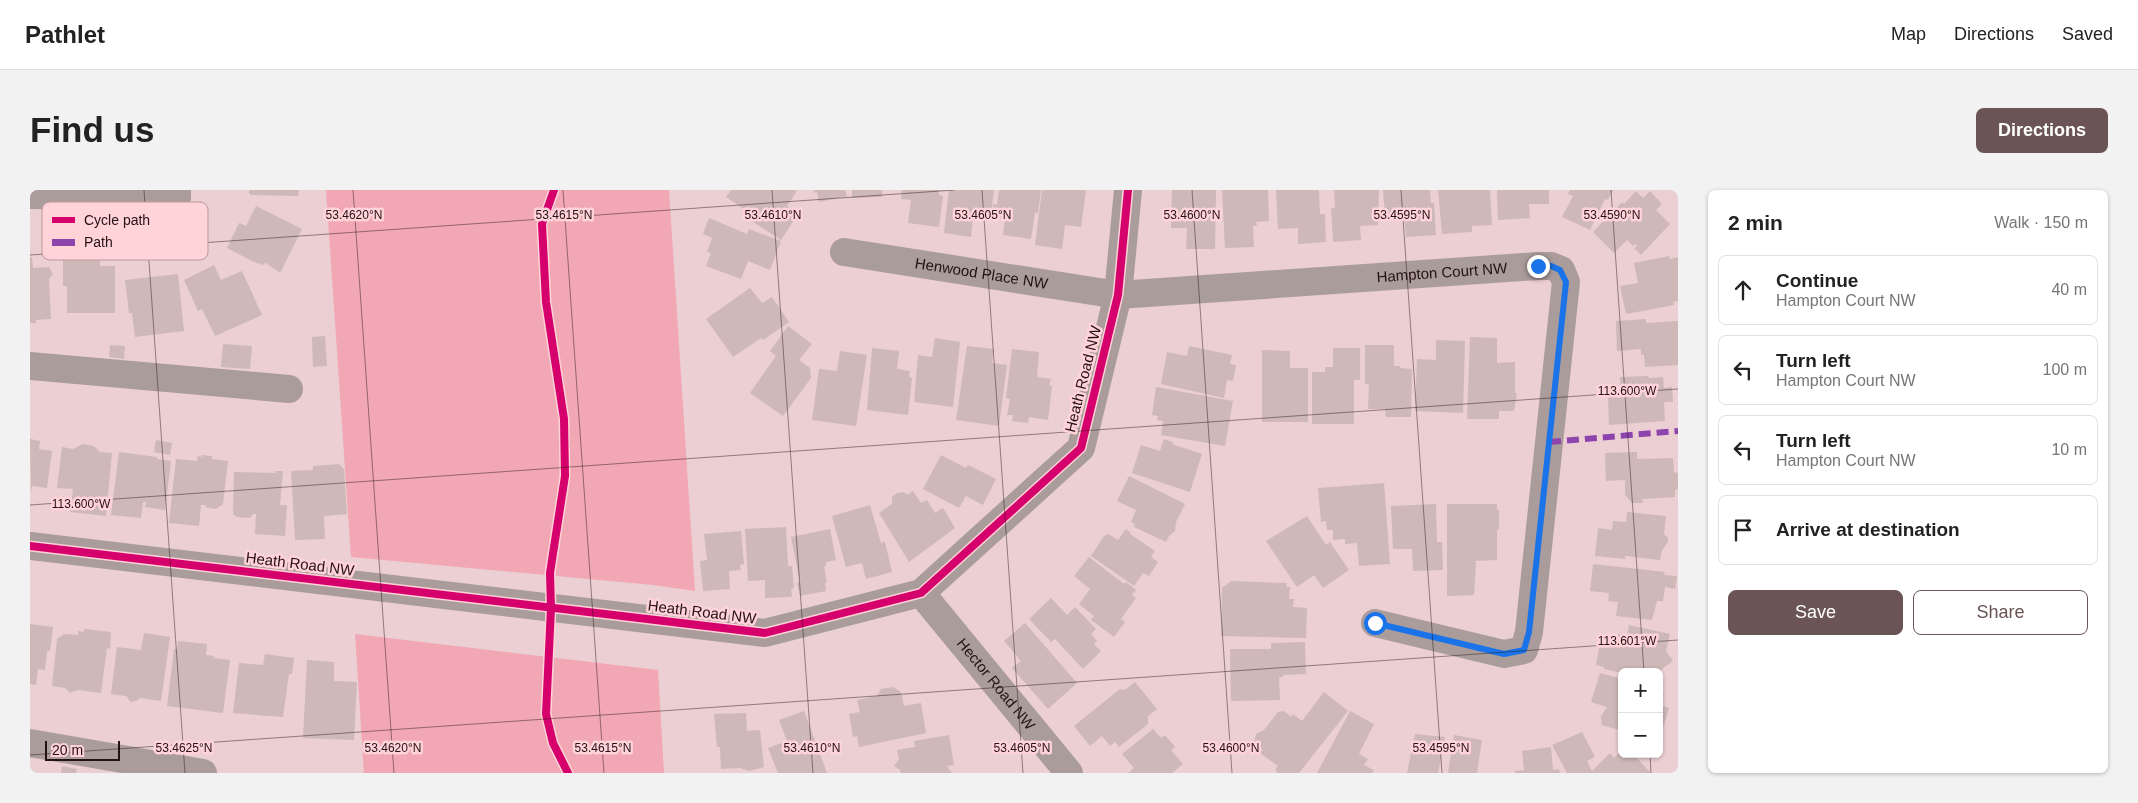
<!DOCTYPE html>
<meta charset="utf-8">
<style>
body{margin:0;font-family:Arial,sans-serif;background:#f2f2f2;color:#222}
.controls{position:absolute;right:15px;bottom:15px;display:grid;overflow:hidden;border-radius:8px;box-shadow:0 1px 4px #0004}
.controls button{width:45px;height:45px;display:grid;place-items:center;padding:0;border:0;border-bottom:1px solid #e0e0e0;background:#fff;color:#222;font:25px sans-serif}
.scale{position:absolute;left:15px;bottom:12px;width:75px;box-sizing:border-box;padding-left:5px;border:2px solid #241114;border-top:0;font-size:14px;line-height:18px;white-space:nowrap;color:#241114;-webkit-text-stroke:4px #ffd3d8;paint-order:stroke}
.stop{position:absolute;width:15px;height:15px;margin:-11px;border:4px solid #1a73e8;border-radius:50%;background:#fff}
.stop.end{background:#1a73e8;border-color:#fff;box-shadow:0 1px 5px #0008}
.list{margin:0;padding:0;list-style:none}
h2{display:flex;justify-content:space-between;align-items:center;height:65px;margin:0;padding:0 20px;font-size:21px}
h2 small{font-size:16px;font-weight:400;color:#767676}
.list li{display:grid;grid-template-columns:32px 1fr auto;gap:15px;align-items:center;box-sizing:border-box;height:70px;margin:0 10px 10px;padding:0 10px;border:1px solid #e0e0e0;border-radius:8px}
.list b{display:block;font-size:19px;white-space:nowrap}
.list p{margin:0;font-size:16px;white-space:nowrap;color:#767676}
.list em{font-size:16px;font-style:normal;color:#767676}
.actions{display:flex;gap:10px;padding:15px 20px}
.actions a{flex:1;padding:11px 0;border:1px solid #6a5456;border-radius:8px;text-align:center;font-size:18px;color:#6a5456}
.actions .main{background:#6a5456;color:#fff}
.icon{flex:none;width:28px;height:28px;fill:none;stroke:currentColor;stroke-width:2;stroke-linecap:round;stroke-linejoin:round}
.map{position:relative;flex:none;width:1648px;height:583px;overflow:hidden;border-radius:8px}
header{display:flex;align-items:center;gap:30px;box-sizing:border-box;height:70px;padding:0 25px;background:#fff;border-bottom:1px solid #e0e0e0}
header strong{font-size:24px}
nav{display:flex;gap:28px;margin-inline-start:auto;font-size:18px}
.intro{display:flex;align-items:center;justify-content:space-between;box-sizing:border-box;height:120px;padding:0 30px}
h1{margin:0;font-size:35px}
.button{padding:12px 22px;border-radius:8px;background:#6a5456;color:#fff;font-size:18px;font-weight:700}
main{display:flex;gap:30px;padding:0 30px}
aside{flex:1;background:#fff;border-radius:8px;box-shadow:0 1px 4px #0004}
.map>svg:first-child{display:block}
</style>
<header>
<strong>Pathlet</strong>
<nav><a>Map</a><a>Directions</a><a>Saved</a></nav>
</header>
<div class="intro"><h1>Find us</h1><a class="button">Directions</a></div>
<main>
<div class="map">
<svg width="1648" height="583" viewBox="0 0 1648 583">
<rect width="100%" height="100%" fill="#ebcfd2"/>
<path fill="#f1a7b4" d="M296,0H639L665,401L623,395L321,367Z
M325,444L628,480L634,583H334Z"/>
<path fill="#ceb8b8" d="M219,0H269L268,6L221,5L219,3Z
M701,0H765L767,1L757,16L768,24L751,50L723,32L726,27L696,7Z
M784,0H815L817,6L789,12L787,2L784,3Z
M822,0H852V7L822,8Z
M872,0H909V5L913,6L909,37L878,33L881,10L871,9Z
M919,0H964L961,23H959L957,30L943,28L941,47L914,43Z
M969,0H1011L1008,23L1005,22L1001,49L973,45L975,28L962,26L963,14L967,15Z
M1012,0H1056L1051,37L1035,35L1032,59L1005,55Z
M1142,0H1186L1185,59H1156L1157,38H1141Z
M1192,0H1238L1239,31L1226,32L1227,36H1223L1224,57L1195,58Z
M1246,0H1289L1290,24H1295L1296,52L1268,54V38L1248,39Z
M1304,0H1349L1348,35L1330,36L1331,50L1303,52L1301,18H1305Z
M1353,0H1400L1401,13H1404L1406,45L1376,47L1374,26L1355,27Z
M1408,0H1460L1462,35L1442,36V42L1412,44Z
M1467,0H1519V14H1499L1500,28L1468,30Z
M1540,0H1583L1578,10L1575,9L1560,40L1532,27L1543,6L1538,4Z
M1606,1L1613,8L1620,1L1632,14L1626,20L1640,34L1611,65L1604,58L1607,56L1605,54L1603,56L1597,50L1584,63L1563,42L1592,12L1594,14Z
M226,16L272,39L250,83L235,72L234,75L224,72L197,58L209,33L216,36Z
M679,28L717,44L719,39L751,51L740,80L718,71L711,89L676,76L681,63L677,62L682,48L673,44Z
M1639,66L1640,69L1648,67V111L1643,112L1644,115L1596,124L1590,96L1608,93L1604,73Z
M0,67H2L3,78L19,77L23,84L19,89L21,129L6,130V133H0Z
M70,68V76H85V123H37V96H33V69Z
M184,75L191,90L212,81L232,125L185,146L172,119L168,121L154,90Z
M148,84L154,141L105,147L102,123H99L95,90Z
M720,98L732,113L742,107L759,132L733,150L731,148L703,167L676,129Z
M1616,129V133L1648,131V175L1615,177L1614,165H1611V159L1587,161L1586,131Z
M758,136L782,154L769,170L780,178L781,188L753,226L720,203L746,166L740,161Z
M295,146L297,176L283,177L282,147Z
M1440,147L1467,148V173L1485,172V203H1487L1484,221H1469V229H1437Z
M905,148L930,152L923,217L884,212L888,165L902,167Z
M1406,150L1435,151L1433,223L1385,221L1387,169L1406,170Z
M193,154L222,156L220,179L191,177Z
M80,155L95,156L94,169L79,167Z
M1335,155H1364V176H1370V178L1382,179L1381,227H1356L1355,219H1338L1339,194H1335Z
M937,156L964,159L962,173L977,175L969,236L926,230Z
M1159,156L1202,165L1200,174L1206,175L1203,191L1197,190L1194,208L1131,194L1137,162L1157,166Z
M842,158L869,161L867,179L880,181L879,187L882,188L878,225L837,220Z
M1303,158H1330V190H1324V234H1282V182H1295V177H1303Z
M982,159L1009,162L1007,187L1021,189L1019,195L1022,196L1018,230L999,227L998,233L982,231L983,225H977L980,209L976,208Z
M1232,160L1260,161V178H1278V232H1232Z
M810,161L837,165L826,236L782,230L789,179L807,181Z
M1618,186L1619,188L1633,187L1634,198L1642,197L1643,212H1634L1635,231L1579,235L1578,206L1591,205L1590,187Z
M1126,197L1203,211L1195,256L1131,245L1133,231L1127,230L1128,226L1122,225Z
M0,249L10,251L9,259L22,261L17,298L2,296L1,303Z
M1134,249L1143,252L1142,254L1172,264L1160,302L1102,283L1111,255L1130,261Z
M126,250L142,253L140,265L124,262Z
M53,254L64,256L70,262L82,263L76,326L40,322L43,299L27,298L32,257L43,259Z
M89,262L127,267V269L141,271L135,320L115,317L116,312H113L111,328L81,325Z
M1607,262V269L1643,268L1644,282L1648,283V299L1645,300V307L1612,309L1613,313H1602L1595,305V290L1576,291L1575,263Z
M172,265L182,266V269L198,271L193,314L186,319L175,317L176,315H171L169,336L139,333L146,269L167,271L168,266L172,267Z
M911,265L936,278L938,275L966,289L953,315L936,306L929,318L893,299Z
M309,274L314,279L317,324L294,326L295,349L265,350L261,281L283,280V276Z
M245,281H253L250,315H257L255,346L225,344L226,324H223L220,328L207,327L203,324L204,282L246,283Z
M1099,286L1155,314L1146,332L1145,341L1139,346L1136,352L1104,337L1105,334L1101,332L1106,320L1087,311Z
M1354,293L1360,374L1329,376L1327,353L1315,354V349L1303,350V340H1297L1296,331L1291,332L1288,298Z
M883,301L891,313L897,310L905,323L913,318L925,338L879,372L849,323L862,314V307L867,303L873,302L878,305Z
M1406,314L1407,352H1412L1413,380L1383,381L1382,359H1363L1361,316Z
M1417,314H1467V320H1469V340L1467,339V370L1444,371L1446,372L1444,405L1417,406Z
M840,315L851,353L855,352L862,382L836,389L832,373L816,377L802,326Z
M1597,322L1636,326L1634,344L1638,348V352L1632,360L1630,370L1595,366V369L1565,366L1568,338L1582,340L1583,331L1596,332Z
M1277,326L1296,355L1300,352L1319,380L1293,398L1284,385L1267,397L1236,351Z
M756,337L758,376H762L764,398L761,399L762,407L735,408V390L718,391L715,339Z
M800,339L806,370L796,372V376L794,377L797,393H795L796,401L770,406L767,393L770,392L761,347Z
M1096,339L1101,343L1100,344L1125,361L1121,367L1128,372L1119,386L1113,383L1104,396L1061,366L1074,346L1078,344L1088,350Z
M711,341L714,374L710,375L711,380L699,381L700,399L673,401L670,371L677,370L674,344Z
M1059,367L1094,394L1096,392L1106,400L1102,405L1106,408L1091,429L1095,432L1084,447L1061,430L1064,426L1049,414L1060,399L1044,386Z
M1563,374L1635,382L1634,385L1647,386L1645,399L1635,397L1633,411H1627L1622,430L1586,426L1588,412L1578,411L1579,403L1560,401Z
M1201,391L1257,393L1256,397H1260L1259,409H1264L1263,417L1277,418L1276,448L1191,446L1192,398Z
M1021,408L1037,425L1045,417L1066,439L1061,444L1067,451L1064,454L1071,461L1053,479L1025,449L1021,452L999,429Z
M995,433L1047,493L1018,519L982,478L991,471L974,451Z
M0,434L23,437L20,461H17L15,480L8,479L6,495L0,494Z
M1599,435L1640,444L1636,461L1643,471L1632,479L1630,490L1629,482L1592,483L1574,479V477L1566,475L1571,448L1587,452L1588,444L1597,446Z
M54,439L81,442L80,459L77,458L71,503L48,500L40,503L35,498L22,496L27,449L34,444L48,445V441L54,442Z
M114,443L140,447L131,511L110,508L106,511L101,512L96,506L81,504L87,457L111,460Z
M148,451L177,454L176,465L184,466L183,468L200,470L193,523L137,516L144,459H147Z
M1275,452L1276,484L1253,485V487H1249L1250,510L1201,511L1200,459H1241V453Z
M235,464L264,468L262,484H259L253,527L203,523L209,473L233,475Z
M277,470L304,472V491L327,492L324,550L273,548Z
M1570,483L1592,489V543L1588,542L1589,540L1572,535L1571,526L1577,517L1561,512Z
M1105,492L1127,519L1118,526V534L1089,557L1085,552L1080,556L1072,546L1060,556L1044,536L1090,499L1095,500Z
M863,497L871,502L874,516L891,513L896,543L829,557L827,546L823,547L819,524L830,522L827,510L847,506L851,499Z
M1294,502L1318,521L1269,583H1248L1245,580L1248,576L1230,563L1233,560L1224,552L1226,544L1234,540L1248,522L1254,521L1261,527L1263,524L1272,531Z
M1629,503L1634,505L1631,515L1639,518L1633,538L1629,537Z
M774,521L797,583H748L738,558L757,551L749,530Z
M1320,521L1344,534L1329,564L1338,569L1334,575L1344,580L1342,583H1287Z
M716,523L717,541L730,540L734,577L719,581L710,578L691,579L690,557H687L684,524Z
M1123,539L1131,548L1135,545L1145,557L1141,560L1153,574L1142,583H1098L1104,578L1092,564Z
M1552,542L1565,567L1557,571L1562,581L1580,563L1584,568L1592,560V564H1603L1621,583H1537L1522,555Z
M1385,544L1415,547L1408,583H1377Z
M919,545L924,575L917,576L922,583H871L870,580L864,576L869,569L867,560L885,557L884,551Z
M1424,545L1452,550L1447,583H1418Z
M1521,557L1523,580L1529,579L1530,583H1485V581L1494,580L1492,561Z
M32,576L47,579L46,583H31Z"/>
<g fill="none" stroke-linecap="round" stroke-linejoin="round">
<g stroke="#aa9c9a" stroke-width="28">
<path d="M0,5L147,7V0"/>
<path id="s1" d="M814,62L1088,105L1508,76H1521L1531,80L1536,92L1499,442L1494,460L1474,464L1345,433"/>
<path d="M0,176L259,199"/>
<path d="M0,356L735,443L891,403L1051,258L1088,105L1098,0"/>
<path id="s2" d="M891,403L1039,583"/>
<path d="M0,553L173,583"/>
</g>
<path stroke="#8e44ad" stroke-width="6" stroke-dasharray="12 6" stroke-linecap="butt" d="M1519,252L1648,241"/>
<g stroke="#ffd3d8" stroke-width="11">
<path id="cycleway" d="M524,0L512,34L516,112L534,229L535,286L520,383L521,418L516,524L523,553L538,583
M0,356L735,443L891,403L1051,258L1088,105L1098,0"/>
</g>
<use href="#cycleway" stroke="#d6006c" stroke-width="8"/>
</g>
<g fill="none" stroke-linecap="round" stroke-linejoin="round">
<path stroke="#1a73e8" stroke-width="6" d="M1345,433L1474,464L1494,460L1499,442L1536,92L1530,80L1521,76H1508"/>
</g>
<path fill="none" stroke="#241114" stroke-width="1" stroke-opacity="0.45" d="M114,0L155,583M323,0L364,583M533,0L574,583M742,0L783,583M952,0L993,583M1162,0L1202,583M1371,0L1412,583M1581,0L1614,482M0,65L924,0M0,315L1648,199M1620,564L1621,583M0,565L1648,450"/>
<g text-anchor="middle" stroke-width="5" stroke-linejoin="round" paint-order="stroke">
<g font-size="15" fill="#241114" stroke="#ffd3d8">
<text dy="5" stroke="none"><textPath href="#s1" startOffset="139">Henwood Place NW</textPath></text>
<text dy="5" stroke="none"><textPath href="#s1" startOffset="602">Hampton Court NW</textPath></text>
<text transform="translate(1053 189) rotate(-76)" y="5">Heath Road NW</text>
<text transform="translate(270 374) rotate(7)" y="5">Heath Road NW</text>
<text transform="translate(672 422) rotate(7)" y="5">Heath Road NW</text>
<text dy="5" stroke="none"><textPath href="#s2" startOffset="118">Hector Road NW</textPath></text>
</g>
</g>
<rect x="12" y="12" width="166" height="58" rx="8" fill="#ffd3d8" stroke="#bd999d" stroke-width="1"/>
<rect x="22" y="27" width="23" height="6" fill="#d6006c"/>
<rect x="22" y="49" width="23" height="7" fill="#8e44ad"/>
<g font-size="14" fill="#241114">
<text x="54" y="35">Cycle path</text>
<text x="54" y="57">Path</text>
</g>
<g font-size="12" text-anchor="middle" fill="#241114" stroke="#ffd3d8" stroke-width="5" stroke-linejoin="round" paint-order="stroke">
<text x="324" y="29">53.4620°N</text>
<text x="534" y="29">53.4615°N</text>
<text x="743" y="29">53.4610°N</text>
<text x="953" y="29">53.4605°N</text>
<text x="1162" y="29">53.4600°N</text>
<text x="1372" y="29">53.4595°N</text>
<text x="1582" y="29">53.4590°N</text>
<text x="1597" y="205">113.600°W</text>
<text x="51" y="318">113.600°W</text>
<text x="1597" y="455">113.601°W</text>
<text x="154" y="562">53.4625°N</text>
<text x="363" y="562">53.4620°N</text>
<text x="573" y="562">53.4615°N</text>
<text x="782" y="562">53.4610°N</text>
<text x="992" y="562">53.4605°N</text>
<text x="1201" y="562">53.4600°N</text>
<text x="1411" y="562">53.4595°N</text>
</g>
</svg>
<div class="controls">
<button>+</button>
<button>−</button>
</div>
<div class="scale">20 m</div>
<div class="stop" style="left:1345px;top:433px"></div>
<div class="stop end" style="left:1508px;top:76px"></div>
</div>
<aside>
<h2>2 min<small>Walk · 150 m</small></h2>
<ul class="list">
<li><svg class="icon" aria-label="ahead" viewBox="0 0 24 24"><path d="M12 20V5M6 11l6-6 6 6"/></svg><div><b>Continue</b><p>Hampton Court NW</p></div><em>40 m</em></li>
<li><svg class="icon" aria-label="left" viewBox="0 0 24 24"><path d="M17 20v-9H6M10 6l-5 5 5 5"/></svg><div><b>Turn left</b><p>Hampton Court NW</p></div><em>100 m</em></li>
<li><svg class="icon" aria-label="left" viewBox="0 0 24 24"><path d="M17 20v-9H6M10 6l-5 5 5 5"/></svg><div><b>Turn left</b><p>Hampton Court NW</p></div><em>10 m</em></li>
<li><svg class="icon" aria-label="arrive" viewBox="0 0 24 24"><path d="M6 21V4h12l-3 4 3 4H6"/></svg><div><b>Arrive at destination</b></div></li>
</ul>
<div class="actions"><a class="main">Save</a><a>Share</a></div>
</aside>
</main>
